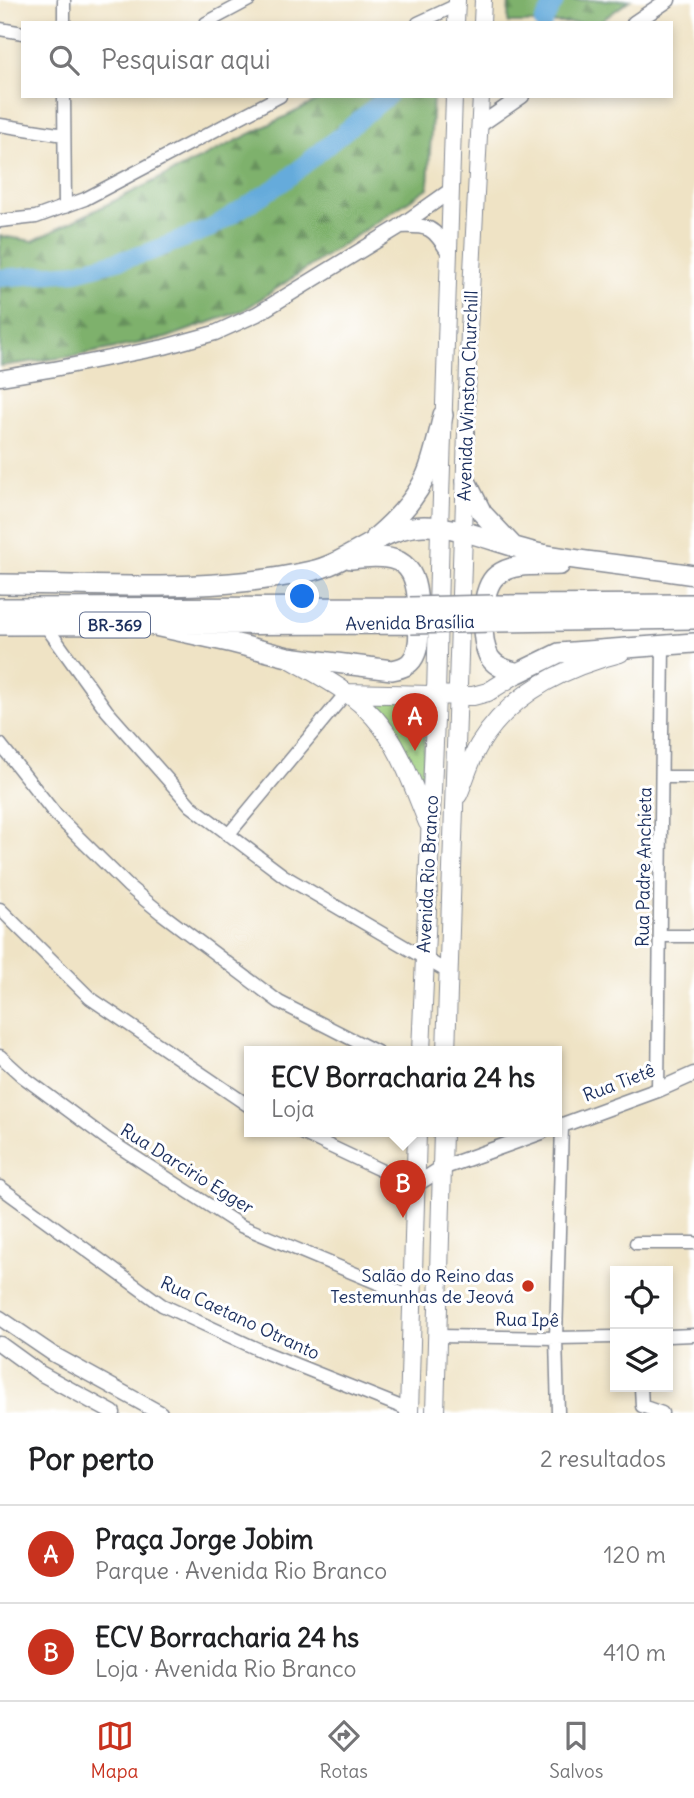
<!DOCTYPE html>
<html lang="pt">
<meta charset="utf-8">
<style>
body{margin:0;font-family:Delius,sans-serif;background:#f2f2f2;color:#202124}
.controls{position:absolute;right:21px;bottom:21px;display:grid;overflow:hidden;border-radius:0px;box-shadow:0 4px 10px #0003}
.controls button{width:63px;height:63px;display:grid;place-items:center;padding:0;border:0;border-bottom:2px solid #e0e0e0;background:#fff;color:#202124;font:35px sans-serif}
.you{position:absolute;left:303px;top:597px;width:24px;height:24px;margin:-18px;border:5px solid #fff;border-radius:50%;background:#1a73e8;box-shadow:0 0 0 10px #1a73e833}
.badge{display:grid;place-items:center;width:46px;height:46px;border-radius:50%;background:#c8321e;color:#fff;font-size:23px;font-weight:700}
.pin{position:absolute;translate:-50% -58px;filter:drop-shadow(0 2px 4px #0008)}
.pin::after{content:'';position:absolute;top:37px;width:24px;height:21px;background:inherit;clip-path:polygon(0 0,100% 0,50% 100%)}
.popup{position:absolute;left:244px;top:1046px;width:318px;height:91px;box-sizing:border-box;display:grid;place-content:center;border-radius:0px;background:#fff;filter:drop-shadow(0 2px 5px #0005);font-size:23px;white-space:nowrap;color:#757577}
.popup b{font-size:26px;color:#202124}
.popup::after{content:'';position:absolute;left:50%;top:100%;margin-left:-14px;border:14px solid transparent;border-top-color:#fff}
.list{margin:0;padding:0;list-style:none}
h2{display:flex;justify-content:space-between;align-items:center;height:91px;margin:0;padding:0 28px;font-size:30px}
h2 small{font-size:23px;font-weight:400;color:#757577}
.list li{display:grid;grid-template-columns:46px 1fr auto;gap:21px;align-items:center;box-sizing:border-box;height:98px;padding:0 28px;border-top:2px solid #e0e0e0}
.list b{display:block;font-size:26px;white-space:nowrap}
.list p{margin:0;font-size:23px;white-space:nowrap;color:#757577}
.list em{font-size:23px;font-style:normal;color:#757577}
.icon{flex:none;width:38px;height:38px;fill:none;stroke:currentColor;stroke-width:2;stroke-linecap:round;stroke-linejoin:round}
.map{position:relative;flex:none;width:694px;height:1413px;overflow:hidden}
.search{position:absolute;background:#fff;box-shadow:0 4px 10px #0003;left:21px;right:21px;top:21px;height:77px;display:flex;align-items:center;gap:18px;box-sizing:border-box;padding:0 24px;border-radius:0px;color:#757577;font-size:26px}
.sheet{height:287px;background:#fff}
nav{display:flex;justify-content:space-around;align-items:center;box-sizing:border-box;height:98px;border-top:2px solid #e0e0e0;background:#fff;font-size:19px;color:#757577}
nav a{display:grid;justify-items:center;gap:4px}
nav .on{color:#c8321e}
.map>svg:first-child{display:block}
</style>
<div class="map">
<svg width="694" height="1413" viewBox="0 0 694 1413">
<defs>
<pattern id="forest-firs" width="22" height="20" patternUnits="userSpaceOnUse" patternTransform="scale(1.75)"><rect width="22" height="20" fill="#7eb16c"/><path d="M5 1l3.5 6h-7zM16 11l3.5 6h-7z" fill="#66905c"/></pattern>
<pattern id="park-crowns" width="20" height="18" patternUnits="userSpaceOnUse" patternTransform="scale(1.75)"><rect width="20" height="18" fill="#9dce7d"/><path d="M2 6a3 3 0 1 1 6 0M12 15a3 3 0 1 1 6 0" fill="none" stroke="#87b16e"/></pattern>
</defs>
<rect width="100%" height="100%" fill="#fff"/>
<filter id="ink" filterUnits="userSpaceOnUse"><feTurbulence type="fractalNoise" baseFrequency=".0143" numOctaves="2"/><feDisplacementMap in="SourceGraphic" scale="14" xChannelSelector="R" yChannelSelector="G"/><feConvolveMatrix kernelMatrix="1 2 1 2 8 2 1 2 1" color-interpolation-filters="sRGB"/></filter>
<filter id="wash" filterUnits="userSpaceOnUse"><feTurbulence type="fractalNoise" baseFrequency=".00686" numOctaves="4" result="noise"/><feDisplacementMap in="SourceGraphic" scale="28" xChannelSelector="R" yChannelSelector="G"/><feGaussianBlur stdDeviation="1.57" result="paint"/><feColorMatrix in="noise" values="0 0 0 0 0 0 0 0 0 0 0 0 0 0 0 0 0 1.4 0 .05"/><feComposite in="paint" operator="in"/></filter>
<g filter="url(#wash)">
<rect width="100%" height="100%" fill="#efe3c5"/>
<path fill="url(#forest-firs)" stroke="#4c7065" stroke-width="2" d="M509,0H630L598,23H508Z
M327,96H433L428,188L244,310L166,338L75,356L0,366V236L33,241Z"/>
<path fill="url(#park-crowns)" stroke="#5c7e6e" stroke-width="2" d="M364,695L424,703V791Z"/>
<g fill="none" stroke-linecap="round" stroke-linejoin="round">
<path stroke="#65abdb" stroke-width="18" d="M543,23L556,0
M0,278L76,272L147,253L211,228L282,183L388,96"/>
</g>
</g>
<g filter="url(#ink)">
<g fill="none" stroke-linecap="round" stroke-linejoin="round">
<g stroke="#858992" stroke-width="15">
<path id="minor" d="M64,0V23
M206,23L249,0
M418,23L457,5
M0,29L23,33
M64,96L65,207
M0,125L64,135
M0,221L36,217L85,199L280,96
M45,625L107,711L191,806L284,876L448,972
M0,744L56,815L128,886L161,913L279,1002L377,1052
M663,777H694
M228,835L346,693
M0,909L90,998L249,1106
M661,936H694
M0,1056L22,1076L107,1139L241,1226L411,1297
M658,1090L663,645
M300,1132L414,1186
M0,1187L162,1305L264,1352L409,1410
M636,1243H694
M438,1336L556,1338L615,1337
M668,1336L694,1335
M641,1387L642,1406L662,1413
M558,1413L556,1338L562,1125"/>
</g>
<g stroke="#858992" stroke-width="17">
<path id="tertiary" d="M634,23L668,0
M480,125L522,96
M400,226C429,225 433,227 448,251
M0,378L54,369L164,347L215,333L257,314L399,227L450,191
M557,1127L658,1090L694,1074
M414,1186L442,1168L542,1132
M0,1318L53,1354L160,1413
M0,1344L40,1373L113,1413"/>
</g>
<g stroke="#858992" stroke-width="18">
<path id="secondary" d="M456,23L457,0
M482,23L483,0
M440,528L454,96
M463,533L469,330L481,96"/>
</g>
<g stroke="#858992" stroke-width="20">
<path id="primary" d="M289,658C318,675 351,691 374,717C401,747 413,787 428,823
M346,693L473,696L488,692L518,673
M458,795C465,779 470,760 479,745C510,694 564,667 620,653
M421,1052L436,696L440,528
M446,1052L463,533
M409,1413L417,1132
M435,1413L443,1132"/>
</g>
<g stroke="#858992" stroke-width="22">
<path id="trunk" d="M466,481L482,513L514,547
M376,537C397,519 420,494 429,468C435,451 439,432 443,415
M560,565C540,566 513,562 497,575C480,588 479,641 490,658C496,667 507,670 518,673L559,653L694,643
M0,584C103,584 210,594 311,571C350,563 383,526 424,526C463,526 503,546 542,554C592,563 644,567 694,575
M493,605L694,604
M0,608L410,607
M494,622L694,619
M0,625L411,624
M150,625L233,643L288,657L392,670C402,668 409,666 414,657C421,644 418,628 418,614C418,562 402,552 351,559"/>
</g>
<use href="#minor" stroke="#fff" stroke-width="12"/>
<use href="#tertiary" stroke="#fff" stroke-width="14"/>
<use href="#secondary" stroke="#fff" stroke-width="16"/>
<use href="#primary" stroke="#fff" stroke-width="18"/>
<use href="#trunk" stroke="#fff" stroke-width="19"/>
<g stroke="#858992" stroke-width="22" stroke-linecap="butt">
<path id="trunk-bridge" d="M410,607L493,605
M411,624L494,622"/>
</g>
<use href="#trunk-bridge" stroke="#fff" stroke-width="19"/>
</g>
</g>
<circle fill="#c8321e" stroke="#fff" stroke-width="2.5" cx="528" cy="1286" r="7"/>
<g text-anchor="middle" stroke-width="6" stroke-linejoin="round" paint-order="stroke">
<rect fill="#fff" stroke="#5f6d8e" stroke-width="2" x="80" y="612.5" width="70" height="25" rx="5"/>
<g font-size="16" font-weight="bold" fill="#1b2f5e">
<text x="115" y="631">BR-369</text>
</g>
<g font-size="18" fill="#1b2f5e" stroke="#fff">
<text transform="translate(468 396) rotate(-88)" y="6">Avenida Winston Churchill</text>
<text transform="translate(410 623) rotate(-1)" y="6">Avenida Brasília</text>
<text transform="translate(644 867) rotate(-89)" y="6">Rua Padre Anchieta</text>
<text transform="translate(428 874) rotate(-87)" y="6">Avenida Rio Branco</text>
<text transform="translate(619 1083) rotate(-21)" y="6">Rua Tietê</text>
<text transform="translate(187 1169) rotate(32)" y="6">Rua Darcirio Egger</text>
<text transform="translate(240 1318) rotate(25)" y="6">Rua Caetano Otranto</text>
<text transform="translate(527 1320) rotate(1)" y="6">Rua Ipê</text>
</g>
<g font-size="18" fill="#1b2f5e" stroke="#fff" text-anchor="end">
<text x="514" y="1282">Salão do Reino das<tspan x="514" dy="21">Testemunhas de Jeová</tspan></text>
</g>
</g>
</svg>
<div class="controls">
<button><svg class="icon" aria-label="locate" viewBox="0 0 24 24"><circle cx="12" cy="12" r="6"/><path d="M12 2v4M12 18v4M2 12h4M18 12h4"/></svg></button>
<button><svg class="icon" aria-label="layers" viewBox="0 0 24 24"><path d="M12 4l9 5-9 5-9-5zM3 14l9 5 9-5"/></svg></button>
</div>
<div class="you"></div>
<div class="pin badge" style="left:415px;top:751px">A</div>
<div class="pin badge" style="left:403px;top:1218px">B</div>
<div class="popup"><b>ECV Borracharia 24 hs</b>Loja</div>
<div class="search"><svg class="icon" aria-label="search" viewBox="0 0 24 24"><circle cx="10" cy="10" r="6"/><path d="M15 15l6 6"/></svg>Pesquisar aqui</div>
</div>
<section class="sheet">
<h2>Por perto<small>2 resultados</small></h2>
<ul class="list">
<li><span class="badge">A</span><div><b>Praça Jorge Jobim</b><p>Parque · Avenida Rio Branco</p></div><em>120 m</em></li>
<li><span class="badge">B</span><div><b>ECV Borracharia 24 hs</b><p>Loja · Avenida Rio Branco</p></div><em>410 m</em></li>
</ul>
</section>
<nav>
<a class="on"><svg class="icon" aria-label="map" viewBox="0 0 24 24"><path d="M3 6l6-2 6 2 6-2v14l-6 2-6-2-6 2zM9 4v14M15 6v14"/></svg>Mapa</a>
<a><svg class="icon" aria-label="directions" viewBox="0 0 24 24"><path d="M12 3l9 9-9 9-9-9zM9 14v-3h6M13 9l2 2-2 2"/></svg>Rotas</a>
<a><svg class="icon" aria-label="saved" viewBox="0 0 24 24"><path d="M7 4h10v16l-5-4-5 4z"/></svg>Salvos</a>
</nav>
